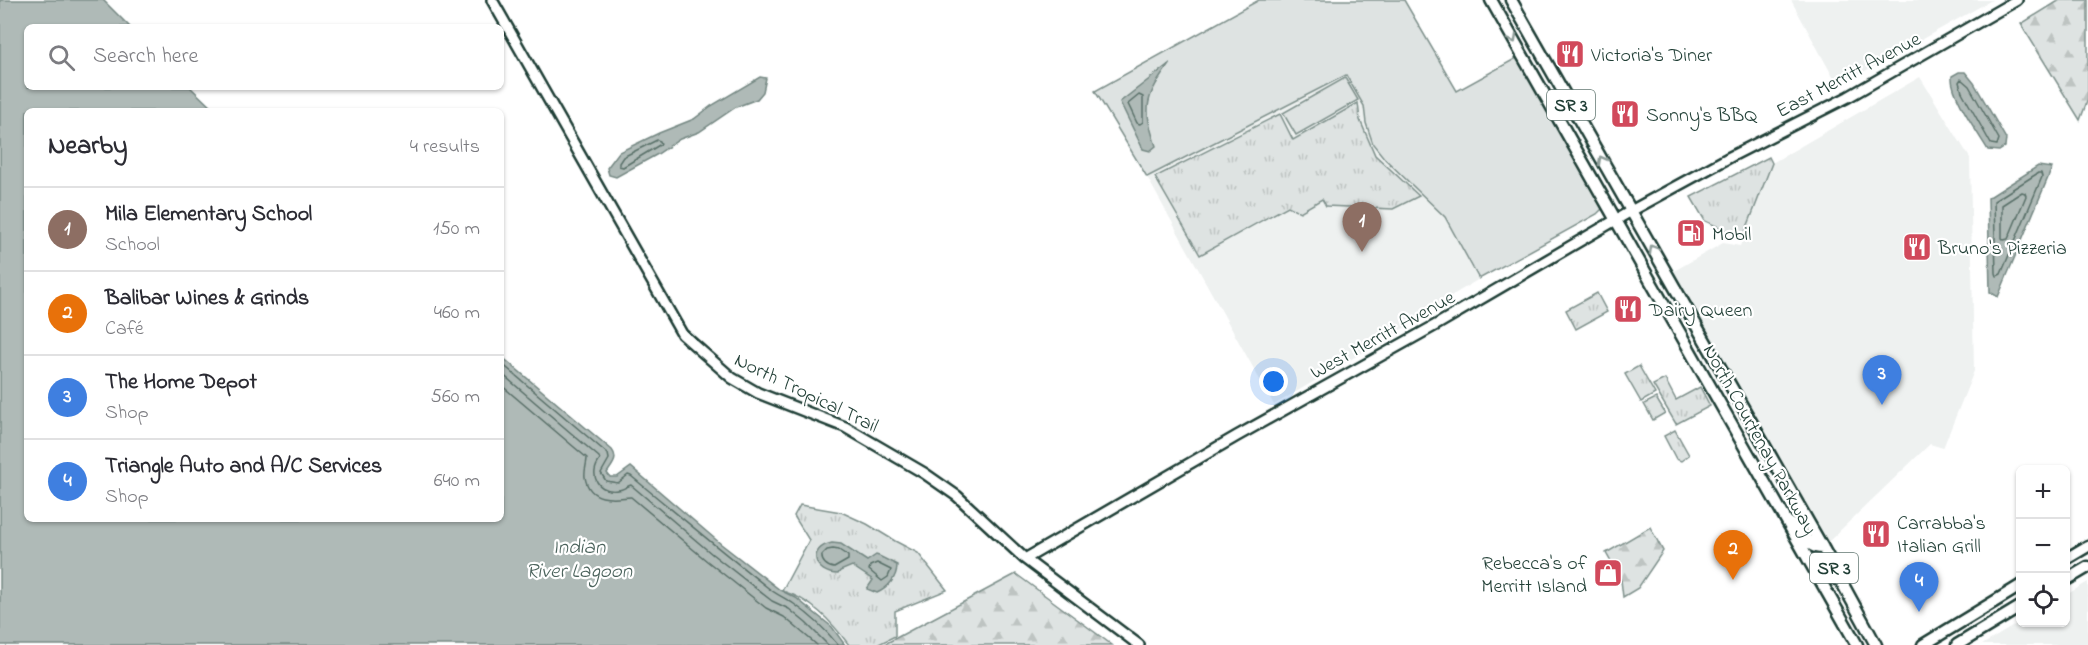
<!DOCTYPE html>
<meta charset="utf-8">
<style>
body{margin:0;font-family:"Indie Flower",sans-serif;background:#f2f2f3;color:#2b2b33}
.controls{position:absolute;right:18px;bottom:18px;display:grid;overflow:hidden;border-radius:9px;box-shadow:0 2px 4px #0004}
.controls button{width:54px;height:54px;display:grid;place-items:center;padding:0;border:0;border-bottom:2px solid #e1e1e2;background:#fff;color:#2b2b33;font:30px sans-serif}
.you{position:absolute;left:1274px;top:382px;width:21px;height:21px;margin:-15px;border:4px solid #fff;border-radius:50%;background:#1a73e8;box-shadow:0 0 0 9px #1a73e833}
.badge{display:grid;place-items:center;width:39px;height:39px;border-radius:50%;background:#0f766e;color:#fff;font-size:20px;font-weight:700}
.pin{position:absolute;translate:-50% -50px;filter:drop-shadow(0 2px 3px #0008)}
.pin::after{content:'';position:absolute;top:32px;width:21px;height:18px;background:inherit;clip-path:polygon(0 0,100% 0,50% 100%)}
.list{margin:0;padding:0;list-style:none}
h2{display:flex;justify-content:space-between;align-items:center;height:78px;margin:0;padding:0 24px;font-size:26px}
h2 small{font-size:20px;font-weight:400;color:#7c7c81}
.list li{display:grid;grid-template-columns:39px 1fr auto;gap:18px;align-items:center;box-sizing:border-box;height:84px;padding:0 24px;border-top:2px solid #e1e1e2}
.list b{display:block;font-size:22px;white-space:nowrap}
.list p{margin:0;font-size:20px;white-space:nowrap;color:#7c7c81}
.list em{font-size:20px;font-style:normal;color:#7c7c81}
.icon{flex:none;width:33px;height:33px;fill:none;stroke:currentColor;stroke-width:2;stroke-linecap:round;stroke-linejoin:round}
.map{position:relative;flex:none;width:2088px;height:645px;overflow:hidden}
.search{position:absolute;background:#fff;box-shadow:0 2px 4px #0004;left:24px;top:24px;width:480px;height:66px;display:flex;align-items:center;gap:15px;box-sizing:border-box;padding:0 21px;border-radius:9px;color:#7c7c81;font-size:22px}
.panel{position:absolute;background:#fff;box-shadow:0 2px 4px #0004;left:24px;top:108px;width:480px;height:414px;border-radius:9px}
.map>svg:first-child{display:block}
</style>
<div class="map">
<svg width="2088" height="645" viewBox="0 0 2088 645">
<defs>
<pattern id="grass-tufts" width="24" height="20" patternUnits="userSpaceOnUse" patternTransform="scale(1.5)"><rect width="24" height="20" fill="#dee3e2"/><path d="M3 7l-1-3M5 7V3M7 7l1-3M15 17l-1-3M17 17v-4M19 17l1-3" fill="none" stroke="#bec4c2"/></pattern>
<pattern id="forest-firs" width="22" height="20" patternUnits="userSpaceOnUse" patternTransform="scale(1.5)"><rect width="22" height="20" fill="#dee3e2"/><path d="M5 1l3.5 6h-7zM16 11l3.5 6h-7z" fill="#bec4c2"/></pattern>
</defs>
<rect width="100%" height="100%" fill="#fff"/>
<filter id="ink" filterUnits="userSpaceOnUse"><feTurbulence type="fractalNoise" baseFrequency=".0167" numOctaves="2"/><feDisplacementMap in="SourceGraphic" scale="12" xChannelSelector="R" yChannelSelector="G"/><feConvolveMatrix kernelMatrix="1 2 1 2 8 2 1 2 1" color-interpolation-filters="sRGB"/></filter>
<g filter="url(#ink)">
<path fill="#eef1f0" d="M1791,0H1992L1838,86Z
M1346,75L1364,106L1366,123L1373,144L1385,159L1445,217L1479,279L1433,307L1424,316L1274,405L1147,177Z
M1920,77L1970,158L1974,371L1943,448L1930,444L1825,545L1667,275L1723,243L1740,246L1772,163Z
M2088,582V645H1982L2020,622H2066V595Z"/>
<path fill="url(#grass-tufts)" stroke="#7e908b" stroke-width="1.5" d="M1358,103L1360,120L1375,155L1419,196L1393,209L1326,206L1322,199L1300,212L1288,206L1200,255L1155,177L1280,114L1293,140Z
M1769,157L1772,163L1743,238L1705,221L1691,197Z
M1597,293L1607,312L1576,329L1566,310Z
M1639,366L1655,394L1641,402L1625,374Z
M1665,379L1676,400L1700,387L1710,406L1676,424L1653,385Z
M1656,398L1665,413L1653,420L1644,404Z
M1675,430L1689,455L1681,461L1676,459L1664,436Z
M800,505L841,512L867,524L895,541L918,553L947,590L895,611V636L877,645H849C831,621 811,599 782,591L809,540L794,516Z"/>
<path fill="url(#forest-firs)" stroke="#7e908b" stroke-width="1.5" d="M2060,0H2088V99L2080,120L2021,24Z
M1650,527L1663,551L1638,588L1623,597L1621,580L1606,553Z
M1016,574L1112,645H883Z"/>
<path fill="#dee3e2" stroke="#7e908b" stroke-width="1.5" d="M1259,0H1404L1457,91L1522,55L1607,204L1597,214L1479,279L1445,217L1385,159L1373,144L1366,123L1364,106L1346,75L1147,177L1095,91Z
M1345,78L1358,100L1296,135L1283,113Z"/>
<path fill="#afbab7" stroke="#758883" stroke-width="1.5" d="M0,0H103L130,27H27V87H190L215,111H27V519H501V356L612,450C619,459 612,465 607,473L610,477H617L631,467L721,544L780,590L796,598L832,627L845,645H0Z
M1170,63C1146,97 1142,106 1156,146L1150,151L1143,149L1120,102Z
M1959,72H1965L1974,83L2006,139L2005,147L1999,151L1988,150C1978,133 1950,94 1952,76Z
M760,77L766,78L763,92L757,99L736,107L699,132L680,139L656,155L616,177L609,175L607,168L619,152L659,133L694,119L711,106Z
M2038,166L2052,168L1998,297L1990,292L1988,198Z
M832,543L841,544L867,561L876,555L879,556L897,565C897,578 888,588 877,593L867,589L873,580L852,566L840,571L838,574C814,574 806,548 832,543Z"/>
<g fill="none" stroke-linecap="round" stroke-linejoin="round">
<path stroke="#596f68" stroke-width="1.5" d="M1961,79L1969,86L1999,139L1997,145L1991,144L1962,92L1959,82Z
M1139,95L1143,97V122L1140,124L1137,123L1128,104Z
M657,140L660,141L661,144L623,167L619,166V163L623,157Z
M2038,173H2041L2042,177L2001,274L1997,276L1996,273L1994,201Z
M2022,192L2025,193L2026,196L2008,239L2004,240L2002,238V205Z
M501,363L608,454L609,459L601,473L606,481L618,483L628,475L631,476C676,513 721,551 767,587C775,594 785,598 794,604C810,615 826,630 838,645
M501,373L599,457L600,460C588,475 598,493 618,490C623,490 627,486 631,485L712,554L772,601L789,609L806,623L828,645
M501,385L587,458C587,464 584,470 585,477C589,502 613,499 631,497L707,561L766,608L784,617L817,645
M833,549L839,550L848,556V560L834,568C827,567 821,562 822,555L827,550Z
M877,563L891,570L888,577L882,581L869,570L870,566Z"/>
<g stroke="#1f3d34" stroke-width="14">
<path id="tertiary" d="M492,0L682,334L732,378L758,393L845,427L924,473L957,496L1025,559L1139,645
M1025,559L1237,436L1436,325L1631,211L1730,157L1848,97L2017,0"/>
</g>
<g stroke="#1f3d34" stroke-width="15">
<path id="primary" d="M1491,0L1857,645
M1511,0L1823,548L1876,645
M1788,522C1792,525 1797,527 1801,531C1808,541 1809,548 1823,548
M1808,559L1819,560L1831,576L1837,579
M2066,559L2088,546
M2066,580L2088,567
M1923,645L2020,586
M1957,645L2020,607"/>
</g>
<use href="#tertiary" stroke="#fff" stroke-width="9"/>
<use href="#primary" stroke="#fff" stroke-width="10"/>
</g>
<defs><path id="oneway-chevron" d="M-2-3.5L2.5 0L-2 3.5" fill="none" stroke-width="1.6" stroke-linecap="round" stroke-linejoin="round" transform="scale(1.5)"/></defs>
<g stroke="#8f9e9a">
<use href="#oneway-chevron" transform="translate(1513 39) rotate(61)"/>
<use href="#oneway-chevron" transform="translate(1602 160) rotate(-119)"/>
<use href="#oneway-chevron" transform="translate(1653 249) rotate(-120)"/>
</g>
</g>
<defs>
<g id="restaurant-square" transform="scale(1.5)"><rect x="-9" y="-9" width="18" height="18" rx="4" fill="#d1495b" stroke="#fff"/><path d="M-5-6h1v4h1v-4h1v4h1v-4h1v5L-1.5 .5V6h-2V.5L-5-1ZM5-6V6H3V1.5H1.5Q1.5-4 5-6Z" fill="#fff"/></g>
<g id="fuel-square" transform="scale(1.5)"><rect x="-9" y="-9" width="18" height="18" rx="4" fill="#d1495b" stroke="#fff"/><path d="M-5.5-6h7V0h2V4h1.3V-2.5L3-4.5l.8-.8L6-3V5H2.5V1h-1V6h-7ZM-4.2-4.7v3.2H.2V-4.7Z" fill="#fff"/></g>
<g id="shop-square" transform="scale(1.5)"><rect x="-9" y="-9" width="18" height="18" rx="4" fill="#d1495b" stroke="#fff"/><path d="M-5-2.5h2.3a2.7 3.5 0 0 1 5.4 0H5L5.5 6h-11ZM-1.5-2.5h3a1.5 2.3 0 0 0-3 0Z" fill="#fff"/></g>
</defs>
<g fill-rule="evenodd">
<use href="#restaurant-square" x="1570" y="54"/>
<use href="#restaurant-square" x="1625" y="114"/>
<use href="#fuel-square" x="1691" y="233"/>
<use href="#restaurant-square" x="1917" y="247"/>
<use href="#restaurant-square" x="1628" y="309"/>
<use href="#restaurant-square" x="1876" y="534"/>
<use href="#shop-square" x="1608" y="573"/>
</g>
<g text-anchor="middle" stroke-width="4.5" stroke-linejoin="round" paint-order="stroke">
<g fill="#fff" stroke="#627771" stroke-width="1.5">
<rect x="1547" y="90" width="48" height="30" rx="4.5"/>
<rect x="1810" y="553" width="48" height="30" rx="4.5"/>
</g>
<g font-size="18" font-weight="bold" fill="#1f3d34">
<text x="1571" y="111">SR 3</text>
<text x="1834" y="574">SR 3</text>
</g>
<g font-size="20" fill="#1f3d34" stroke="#fff" text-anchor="start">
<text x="1591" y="61">Victoria's Diner</text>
<text x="1646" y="121">Sonny's BBQ</text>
<text x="1712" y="240">Mobil</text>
<text x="1938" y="254">Bruno's Pizzeria</text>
<text x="1649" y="316">Dairy Queen</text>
<text x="1897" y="529">Carrabba's<tspan x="1897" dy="23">Italian Grill</tspan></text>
<text x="1587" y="569" text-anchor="end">Rebecca's of<tspan x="1587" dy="23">Merritt Island</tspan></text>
</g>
<g font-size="20" fill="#1f3d34" stroke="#fff">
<text transform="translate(1848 74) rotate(-28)" y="7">East Merritt Avenue</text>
<text transform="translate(1382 334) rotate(-29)" y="7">West Merritt Avenue</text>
<text transform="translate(807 392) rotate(26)" y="7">North Tropical Trail</text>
<text transform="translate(1761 439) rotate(61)" y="7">North Courtenay Parkway</text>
</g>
<g font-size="21" font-style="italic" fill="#4a625b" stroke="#fff">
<text x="579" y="553">Indian<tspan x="579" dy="24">River Lagoon</tspan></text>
</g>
</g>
</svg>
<div class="controls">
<button>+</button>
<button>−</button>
<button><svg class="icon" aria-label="locate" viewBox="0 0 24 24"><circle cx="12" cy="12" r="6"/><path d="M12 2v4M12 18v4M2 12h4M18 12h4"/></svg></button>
</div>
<div class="you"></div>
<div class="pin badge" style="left:1362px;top:252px;background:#8d6e63">1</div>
<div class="pin badge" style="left:1733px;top:580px;background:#e8710a">2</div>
<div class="pin badge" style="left:1882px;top:405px;background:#3f7fe0">3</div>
<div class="pin badge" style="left:1919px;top:612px;background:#3f7fe0">4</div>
<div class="search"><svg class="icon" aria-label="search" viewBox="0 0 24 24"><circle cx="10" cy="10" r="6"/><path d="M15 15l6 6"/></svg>Search here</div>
<section class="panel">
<h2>Nearby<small>4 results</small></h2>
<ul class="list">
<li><span class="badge" style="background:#8d6e63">1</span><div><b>Mila Elementary School</b><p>School</p></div><em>150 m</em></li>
<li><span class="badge" style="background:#e8710a">2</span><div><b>Balibar Wines &amp; Grinds</b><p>Café</p></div><em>460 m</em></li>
<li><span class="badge" style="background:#3f7fe0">3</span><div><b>The Home Depot</b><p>Shop</p></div><em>560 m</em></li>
<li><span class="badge" style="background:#3f7fe0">4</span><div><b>Triangle Auto and A/C Services</b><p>Shop</p></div><em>640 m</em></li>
</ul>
</section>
</div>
